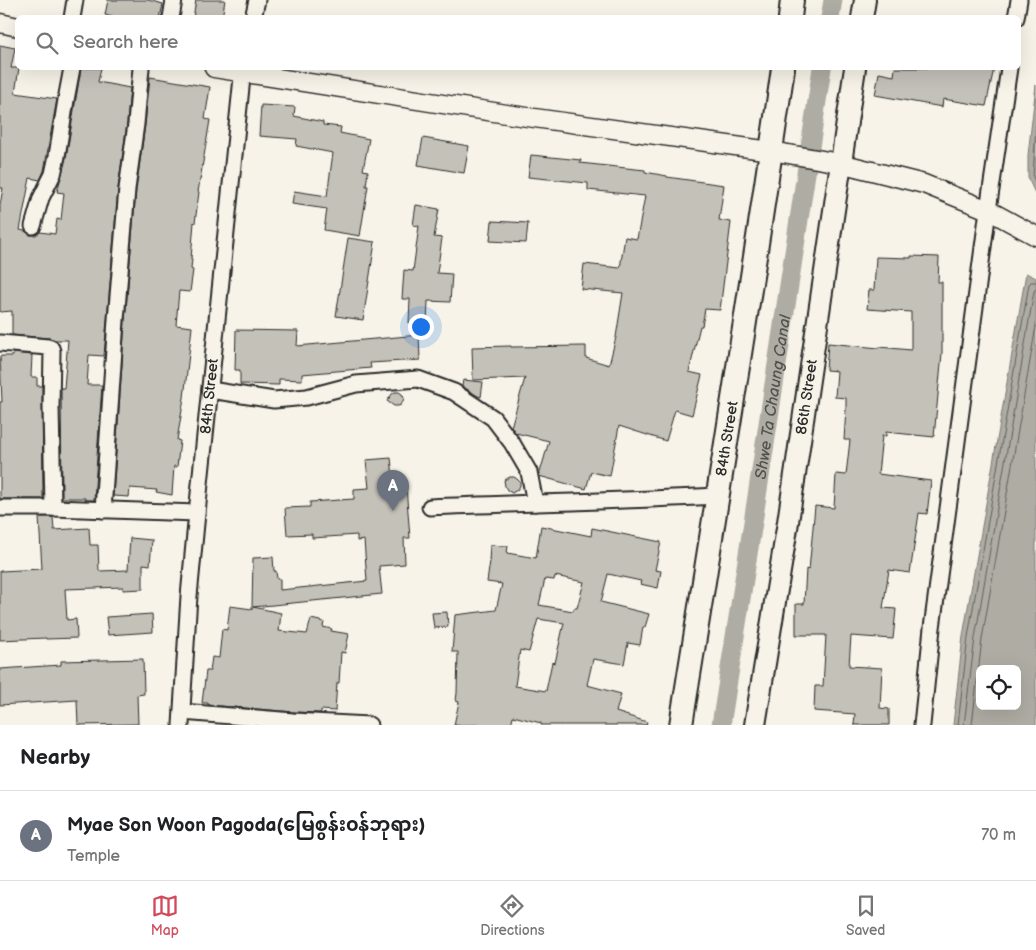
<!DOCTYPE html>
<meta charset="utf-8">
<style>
body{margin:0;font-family:"Balsamiq Sans","Noto Sans Myanmar",sans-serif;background:#f2f2f2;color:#202124}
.controls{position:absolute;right:15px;bottom:15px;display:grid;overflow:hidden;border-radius:8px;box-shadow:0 5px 20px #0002}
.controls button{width:45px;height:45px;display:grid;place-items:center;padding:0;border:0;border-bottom:1px solid #e0e0e0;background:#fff;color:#202124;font:25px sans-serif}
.you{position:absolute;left:420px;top:326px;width:18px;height:18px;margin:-12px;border:4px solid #fff;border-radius:50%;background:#1a73e8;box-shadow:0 0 0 8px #1a73e833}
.badge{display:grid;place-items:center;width:32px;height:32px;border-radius:50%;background:#d1495b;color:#fff;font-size:16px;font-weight:700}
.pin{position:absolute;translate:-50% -41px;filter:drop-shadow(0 1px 2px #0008)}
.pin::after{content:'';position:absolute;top:26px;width:18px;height:15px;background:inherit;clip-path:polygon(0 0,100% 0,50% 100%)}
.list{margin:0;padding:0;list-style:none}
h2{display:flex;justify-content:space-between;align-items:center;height:65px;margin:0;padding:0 20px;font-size:21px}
h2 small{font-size:16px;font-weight:400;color:#757577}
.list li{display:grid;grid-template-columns:32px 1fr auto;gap:15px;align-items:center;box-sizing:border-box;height:90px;padding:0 20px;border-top:1px solid #e0e0e0}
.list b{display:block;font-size:19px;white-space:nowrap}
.list p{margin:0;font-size:16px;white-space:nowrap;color:#757577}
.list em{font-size:16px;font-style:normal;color:#757577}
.icon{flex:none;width:28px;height:28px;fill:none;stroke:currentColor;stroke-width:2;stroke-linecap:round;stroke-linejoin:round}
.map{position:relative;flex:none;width:1036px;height:725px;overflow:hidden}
.search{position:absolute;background:#fff;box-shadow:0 5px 20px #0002;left:15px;right:15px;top:15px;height:55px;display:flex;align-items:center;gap:12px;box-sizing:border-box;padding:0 18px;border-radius:8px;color:#757577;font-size:19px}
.sheet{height:155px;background:#fff}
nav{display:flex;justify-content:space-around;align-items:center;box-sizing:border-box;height:70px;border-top:1px solid #e0e0e0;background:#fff;font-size:14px;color:#757577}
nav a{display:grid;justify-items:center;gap:2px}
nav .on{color:#d1495b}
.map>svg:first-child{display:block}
</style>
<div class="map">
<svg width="1036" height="725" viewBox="0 0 1036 725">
<rect width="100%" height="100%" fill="#f7f3e8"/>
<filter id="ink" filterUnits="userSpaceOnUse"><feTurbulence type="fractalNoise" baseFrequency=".02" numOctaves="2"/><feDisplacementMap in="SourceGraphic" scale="10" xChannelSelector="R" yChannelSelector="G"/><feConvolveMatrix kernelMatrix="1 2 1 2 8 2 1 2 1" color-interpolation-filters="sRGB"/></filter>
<g filter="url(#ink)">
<path fill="#afaca4" stroke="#7a7874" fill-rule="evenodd" d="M1036,85V194L1034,191L1028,178V155Z
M1026,273L1036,278V725H953L963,636ZM980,669H1017V706H980Z"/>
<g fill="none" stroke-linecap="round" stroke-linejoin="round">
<path stroke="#605f5b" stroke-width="1" d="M1036,126L1033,177L1036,184
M958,725L968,637L1029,284L1031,282H1036
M964,725L975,638L1034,291L1036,289
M972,725L982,639L1036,326"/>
<g stroke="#afaca4" stroke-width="19">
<path d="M830,18L833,0"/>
<path id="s1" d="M721,725L754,516L822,68"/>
</g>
</g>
<path fill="#c4c1b9" stroke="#2b2b2b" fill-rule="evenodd" d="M108,0H148L163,4L160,18H116L105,15Z
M196,0H225L222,18H193Z
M0,45L15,48L11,68H19L15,93L57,99L44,171L40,180L30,178L20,230L25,231L30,235H35L40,232L55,234L57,219L61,220L64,193L57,192L66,158L81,68H101L98,82L130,88L127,123L118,188L104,356L89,355L87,385H102L94,500H85V498H62L61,388H64L68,340H56L49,338L12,335V311L0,312V205L3,188H0Z
M895,68H994L986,106L943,99L942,107L875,95L879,73L894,76Z
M150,77L210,87L205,119L210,120L198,192H199L195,223L194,222L191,259H192L191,269L193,270L190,292L179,291L176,325L192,327L184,398L177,440L180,441L177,467L174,466L172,495L156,492L157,490L130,488L129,497L113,496L125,321L136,190L145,125Z
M261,105L295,107L294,116L323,122V125L341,127L340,133L369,139L363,170L368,171L366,186H368L360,236L324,230L327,209L292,204L294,191L327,196L333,153L296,146L297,139L259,136Z
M423,138L469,146L464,173L418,165Z
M531,155L581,160L580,163L645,170V172L667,176V177L724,185L719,220L731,222L720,310L705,309L702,326H700L689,372L702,375L692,415L675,410L666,441L619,426L610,476L591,472L586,489L539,476L549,441L516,433L511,427L525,378L473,380L472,347L511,346V347L586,346V358L609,365L616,337L623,293L581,289L584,264L620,268L625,237L637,239L645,196L588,190V183L528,177Z
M416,205L439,209L434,237L442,238L437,273L452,274L450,302L428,301L427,324L409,323L410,299H402L404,270L413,271L419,226L413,225Z
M492,221L528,223L526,243L490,241Z
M348,238L375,242L363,320L336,316Z
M911,256L939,257L938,282H942V353L934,437L886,432V436H882L878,474L931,481L927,514L919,513L910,573L889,570L883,608L896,609L893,639L851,636L849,666L882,668L880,708L889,709V725H854L855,714L814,711L815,686H823L826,635H796V604H804L806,569L809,570L815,506L834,508L836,474L846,475L850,440H844L846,409V398L835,397L837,371L826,370L828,343L879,348V347L911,350V312L867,309L869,290H874L876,257L911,258Z
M236,330L298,331L297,346L419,335L420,360L370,363L371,368L302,374V380L279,379V385L240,384V370H235Z
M13,353L32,355L31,377H37V386H42L43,499H0V402H2L0,356H13Z
M463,380L483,382L481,397L478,396L462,386Z
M395,392H399L402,394L404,398L403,401L401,405L398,406H394L387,401L392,394Z
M391,458L394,486H406L410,538H404L405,564L379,566L382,594L253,607L281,613L279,631L307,634L311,619L324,622L323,627L332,629L331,631L349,634L345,653L341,652L339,683H337L335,711L321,710V713L294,712L208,705V703H202L206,671H210L212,657L219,658L222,629L227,630L230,606L252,609L253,558L273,557L274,571H276L277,579H280V590L367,581L364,540L357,541V535L312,538V534L287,535L285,508L310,507V502L354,499V489L369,488L366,460Z
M510,477H514L517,479L520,482V486L517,490L512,493L507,490L505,486L504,480Z
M39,517H53L54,530L89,528L90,545H98L99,571L128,570L130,538L152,540L150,565L143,564V589L123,590V587L65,589L67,620L76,619L77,638L46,639V638L0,640V571L42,569Z
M541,526L591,536L592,528L661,542L655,570L661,571L658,588L640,584L641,581L608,574L601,602L649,614L645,627H643L640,645L628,643L624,664L593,659L587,685L621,694L616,712L647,722L646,725H541V723L513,716L511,725H454L459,702L456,701L457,693L458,652H452L455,615L496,610L502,584L487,582L490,561H489L490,545L508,546L507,553L536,558ZM555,576L584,582L577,608H574L573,611L539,605L545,579L554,580ZM538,619L564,623L555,663L552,662L546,691L515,686L520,650L529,652Z
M447,612L448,627L434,628L432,613Z
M152,614L153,632L108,635L106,617Z
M143,659L144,694L137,695L138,724L78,725L77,700L0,705V669L61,665V661Z"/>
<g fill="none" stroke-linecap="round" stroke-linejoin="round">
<g stroke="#2b2b2b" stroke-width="19">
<g id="minor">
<path d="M72,18L75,0"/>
<path d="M171,18L174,0"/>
<path d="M253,18L257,0"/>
<path d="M1016,18L1019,0"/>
<path d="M33,226L41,198L53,174L57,156L66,100L72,68"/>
<path d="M0,343L48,347L51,348L52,351L51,407L53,508"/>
<path d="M210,390L274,400L307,397L356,384L418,379L454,392L493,418L512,443L529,472L535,503"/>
<path d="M430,507C526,503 622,501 718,496"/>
<path d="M0,508H53L197,513"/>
<path d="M103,510L116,320L127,189L136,124L141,68"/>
<path d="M182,712L293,721L369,725"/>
<path id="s2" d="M181,725L189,596L197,513L243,68"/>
<path d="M922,725L932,628L988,210L1009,68"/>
</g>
</g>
<g stroke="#2b2b2b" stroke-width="21">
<path id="tertiary" d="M0,23L18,27
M214,68L513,115L771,151L840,163L924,184L988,210L1036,236"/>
</g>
<g stroke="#2b2b2b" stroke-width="24">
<g id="secondary">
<path d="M862,18L865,0"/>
<path id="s3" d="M755,725L788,522L855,68"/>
</g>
</g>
<g stroke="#2b2b2b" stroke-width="26">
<g id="primary">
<path d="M790,18L792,0"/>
<path id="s4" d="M681,725C716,506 752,287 783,68"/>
</g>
</g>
<use href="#minor" stroke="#f7f3e8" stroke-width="15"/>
<use href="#tertiary" stroke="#f7f3e8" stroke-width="18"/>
<use href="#secondary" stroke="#f7f3e8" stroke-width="20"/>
<use href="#primary" stroke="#f7f3e8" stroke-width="22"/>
</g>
</g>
<g text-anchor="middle" stroke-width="5" stroke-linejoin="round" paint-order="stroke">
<g font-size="15" fill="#2b2b2b" stroke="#f7f3e8">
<text dy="5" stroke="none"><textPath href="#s2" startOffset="330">84th Street</textPath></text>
<text dy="5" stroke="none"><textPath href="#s3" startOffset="332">86th Street</textPath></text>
<text dy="5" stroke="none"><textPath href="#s4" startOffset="290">84th Street</textPath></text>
</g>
<g font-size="16" font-style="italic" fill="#53524f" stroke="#f7f3e8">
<text dy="6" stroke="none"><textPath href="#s1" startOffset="332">Shwe Ta Chaung Canal</textPath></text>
</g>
</g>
</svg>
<div class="controls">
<button><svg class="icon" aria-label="locate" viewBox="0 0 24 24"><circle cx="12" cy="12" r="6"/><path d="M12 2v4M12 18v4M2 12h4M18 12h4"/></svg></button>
</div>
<div class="you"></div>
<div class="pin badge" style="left:393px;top:511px;background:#6b7280">A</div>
<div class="search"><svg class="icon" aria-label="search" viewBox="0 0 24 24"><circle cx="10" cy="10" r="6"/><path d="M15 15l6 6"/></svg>Search here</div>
</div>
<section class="sheet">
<h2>Nearby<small></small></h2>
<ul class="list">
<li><span class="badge" style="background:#6b7280">A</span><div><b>Myae Son Woon Pagoda(မြေစွန်း၀န်ဘုရား)</b><p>Temple</p></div><em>70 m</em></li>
</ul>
</section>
<nav>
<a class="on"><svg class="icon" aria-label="map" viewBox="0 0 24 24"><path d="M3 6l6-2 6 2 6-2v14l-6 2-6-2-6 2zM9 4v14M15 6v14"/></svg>Map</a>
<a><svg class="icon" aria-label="directions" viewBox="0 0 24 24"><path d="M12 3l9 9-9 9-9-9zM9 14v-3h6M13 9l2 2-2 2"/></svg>Directions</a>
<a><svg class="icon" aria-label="saved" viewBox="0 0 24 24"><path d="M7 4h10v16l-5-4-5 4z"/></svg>Saved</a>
</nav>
